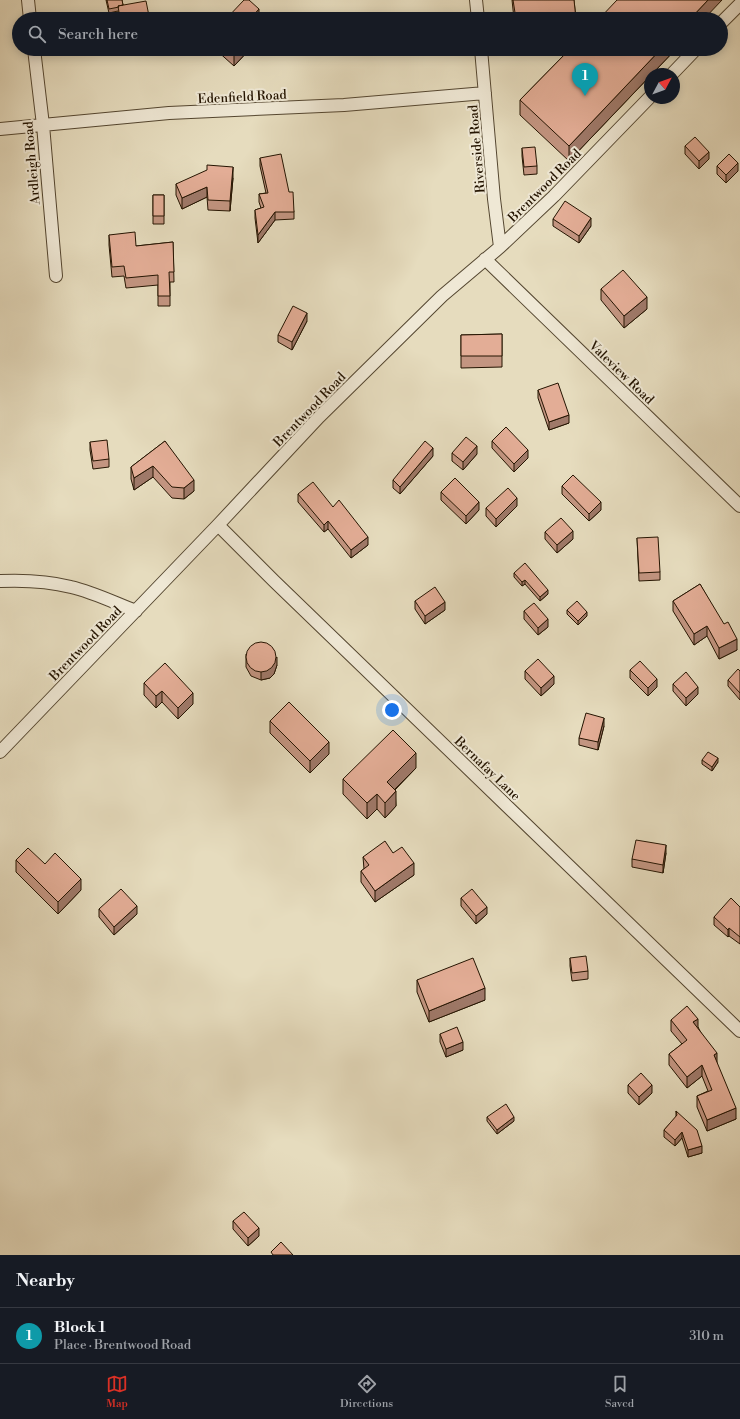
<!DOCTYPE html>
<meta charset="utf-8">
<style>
body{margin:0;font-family:"Libre Bodoni",serif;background:#20242c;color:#f1f3f6}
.compass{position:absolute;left:644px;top:68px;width:36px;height:36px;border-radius:50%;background:#171b24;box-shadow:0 2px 10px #0003;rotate:49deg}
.you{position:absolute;left:392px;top:710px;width:14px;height:14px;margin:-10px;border:3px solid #fff;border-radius:50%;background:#1a73e8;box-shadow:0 0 0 6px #1a73e833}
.badge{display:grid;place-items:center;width:26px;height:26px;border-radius:50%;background:#d93025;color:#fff;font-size:13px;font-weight:700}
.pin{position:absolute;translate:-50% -33px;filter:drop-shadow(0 1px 2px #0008)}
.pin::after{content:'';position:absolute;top:21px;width:14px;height:12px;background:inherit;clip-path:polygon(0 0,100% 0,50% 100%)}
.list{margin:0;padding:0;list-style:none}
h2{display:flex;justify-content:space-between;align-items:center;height:52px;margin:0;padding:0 16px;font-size:17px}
h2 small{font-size:13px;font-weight:400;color:#9ea1a6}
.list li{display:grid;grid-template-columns:26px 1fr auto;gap:12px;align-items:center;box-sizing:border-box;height:56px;padding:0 16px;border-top:1px solid #363941}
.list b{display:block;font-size:15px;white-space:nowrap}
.list p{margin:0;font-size:13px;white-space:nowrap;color:#9ea1a6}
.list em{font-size:13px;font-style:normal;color:#9ea1a6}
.icon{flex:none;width:22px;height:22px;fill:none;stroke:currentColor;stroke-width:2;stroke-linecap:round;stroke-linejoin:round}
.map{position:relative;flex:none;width:740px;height:1255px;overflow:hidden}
.search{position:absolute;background:#171b24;box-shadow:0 2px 10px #0003;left:12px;right:12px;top:12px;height:44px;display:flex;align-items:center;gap:10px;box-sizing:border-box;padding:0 14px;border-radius:22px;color:#9ea1a6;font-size:15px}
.sheet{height:108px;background:#171b24}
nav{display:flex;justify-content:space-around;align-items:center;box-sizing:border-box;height:56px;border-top:1px solid #363941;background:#171b24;font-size:11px;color:#9ea1a6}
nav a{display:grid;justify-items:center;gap:2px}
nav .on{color:#d93025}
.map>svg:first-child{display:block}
</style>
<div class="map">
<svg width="740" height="1255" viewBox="0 0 740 1255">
<rect width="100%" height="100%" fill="#e6dcbe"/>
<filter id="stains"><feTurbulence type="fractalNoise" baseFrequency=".005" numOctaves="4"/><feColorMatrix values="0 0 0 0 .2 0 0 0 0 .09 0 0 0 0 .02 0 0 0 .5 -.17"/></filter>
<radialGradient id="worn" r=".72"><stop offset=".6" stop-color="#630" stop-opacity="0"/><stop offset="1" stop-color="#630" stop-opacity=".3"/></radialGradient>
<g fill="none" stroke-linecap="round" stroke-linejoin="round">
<g stroke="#544630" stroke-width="14">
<path id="minor" d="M28,0L30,19
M476,0L478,19
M721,23L740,4
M34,49L43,125L56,276
M481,49L494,199L500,247
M672,74L696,49
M0,129L169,113L344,105L485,93
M485,259L740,506
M218,525L274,581L740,1031
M0,581C24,580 48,581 71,587C93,592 115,603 136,611
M0,752L218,525L319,417L442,296L500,247L554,196L650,97"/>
</g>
<use href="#minor" stroke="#efe8d5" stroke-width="12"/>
</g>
<path fill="#c39581" stroke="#241401" d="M106,0H122L123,5L149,16L162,19H119L118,11L109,13Z
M512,0H574L576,19H514Z
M123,49H158L124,54Z
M215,49H250L234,66Z
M570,49H676L569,161L520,115V100Z
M685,146L709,159L699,169L685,154Z
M522,148L537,166V174L524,175L522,156Z
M260,158L289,192L294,212V219L275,220L258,243L255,218V210L261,208L259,202V194L266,193L260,166Z
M717,166L738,171L726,183L717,174Z
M233,178L230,211L208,210L207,197L182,209L176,195V184Z
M153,195H164V224H153Z
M553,219L591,226L579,243L553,226Z
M109,235L136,246L173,242L174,282H170V306H158V285L126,288L124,276L112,277L109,245Z
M601,289L647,309L624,328L601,300Z
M307,321L292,350L278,342V335Z
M502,334V367L461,368V335Z
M538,390L569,423L549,430L538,398Z
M165,441L194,491L184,499L172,498L153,477L134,490L131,479V467Z
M492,441L528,458L514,472L492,448Z
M90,442L109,459V467L93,469L90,450Z
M452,453L477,454L463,470L452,461Z
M433,456L400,494L393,488V480Z
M562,486L601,510L589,521L562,494Z
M441,492L479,510L466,524L441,500Z
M298,494L333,507L368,545L351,558L328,529L324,532L298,502Z
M517,506L496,527L486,516V508Z
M545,532L573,539L557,553L545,539Z
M637,538L660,572V580L639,581Z
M514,573L548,594L540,601L525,584L522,586L514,577Z
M700,584L737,650L719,659L707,636L694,645L673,611V601Z
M415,601L445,610L425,624L415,609Z
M567,610L587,616L578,625L567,614Z
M524,611L548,627L538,635L524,619Z
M246,654L277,665L274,674L270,678L261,680L251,676L246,667Z
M630,670L657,687L648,696L630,678Z
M525,671L554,684L541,696L525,679Z
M740,671V700L728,686V680Z
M144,683L193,704L178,719L162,702L156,708L144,695Z
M673,684L698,694L686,706L673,691Z
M270,721L329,754L310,773L270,733Z
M604,726L598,750L579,745V738Z
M702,760L718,762L712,771L702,764Z
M416,768L395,790L396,806L385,818L377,809L367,819L343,794V779Z
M393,853L414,875L375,902L361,882V871L364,869L363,857Z
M666,853L663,873L632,867V859Z
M16,860L81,890L58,914L16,872Z
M461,898L487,914L476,924L461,906Z
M740,907V944L729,936L728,937L714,925V917Z
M99,909L137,914L114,935L99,917Z
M570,958L588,971V979L572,981L570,966Z
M417,980L485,1000L429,1022L417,992Z
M671,1020L698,1027L717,1064L736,1119L707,1131L697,1107V1096L708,1091L702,1076L687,1088L669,1065V1054L682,1044L671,1031Z
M440,1034L463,1050L446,1057L440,1042Z
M628,1085L652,1093L639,1105L628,1093Z
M676,1111L702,1153L688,1157L682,1138L675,1146L664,1137V1130L676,1117Z
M487,1117L514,1121L497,1134L487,1121Z
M233,1221L259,1236L248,1246L233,1229Z"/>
<path fill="#9f7969" stroke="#241401" d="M708,0H722L704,19H690Z
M259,9V19H250Z
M239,49H250L234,66V55Z
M661,49H676L652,74H650V76L569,161V146Z
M709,152V159L699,169V161Z
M738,163V171L726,183V175Z
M233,167V178L230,211V201Z
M207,187V197L182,209V198Z
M275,212V220L258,243V235Z
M591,218V226L579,243V236Z
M647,297V309L624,328V316Z
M307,313V321L292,350V342Z
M569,415V423L549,430V422Z
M477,446V454L463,470V462Z
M433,448V456L400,494V487Z
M528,450V458L514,472V464Z
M153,466V477L134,490V478Z
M194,480V491L184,499V488Z
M517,498V506L496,527V519Z
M479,502V510L466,524V516Z
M601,502V510L589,521V514Z
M328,521V529L324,532V525Z
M573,531V539L557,553V545Z
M368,537V545L351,558V550Z
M525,580V584L522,586V582Z
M548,590V594L540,601V597Z
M445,602V610L425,624V616Z
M587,612V616L578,625V621Z
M548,619V627L538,635V628Z
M707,626V636L694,645V634Z
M737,639V650L719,659V648Z
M277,657V665L274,674L270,678L261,680V672Z
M554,676V684L541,696V688Z
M657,679V687L648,696V688Z
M698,687V694L686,706V698Z
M162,691V702L156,708V696Z
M193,693V704L178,719V708Z
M604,718V726L598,750V742Z
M329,742V754L310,773V761Z
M416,753V768L387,797V782Z
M718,758V762L712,771V767Z
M396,791V806L385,818V803Z
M377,794V809L367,819V803Z
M666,845V853L663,873V865Z
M414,863V875L375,902V891Z
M81,879V890L58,914V902Z
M137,906V914L114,935V927Z
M487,907V914L476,924V916Z
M729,928V936L728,937V930Z
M485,988V1000L429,1022V1011Z
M698,1019V1030L693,1022Z
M463,1042V1050L446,1057V1049Z
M717,1053V1064L714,1055Z
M702,1065V1076L687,1088V1077Z
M652,1085V1093L639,1105V1097Z
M736,1108V1119L707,1131V1120Z
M514,1117V1121L497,1134V1130Z
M682,1132V1138L675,1146V1140Z
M702,1146V1153L688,1157V1150Z
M259,1228V1236L248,1246V1238Z"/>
<path fill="#e3ad96" stroke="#241401" d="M107,0H122L123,5L118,6L119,7L109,9Z
M244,0H249L259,9L250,19H226Z
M513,0H574L576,19H516Z
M617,0H708L690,19H599Z
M146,1L149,16L161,15L162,19H120L118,6Z
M227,49H239L234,55Z
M570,49H661L569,146L520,100Z
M695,137L709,152L699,161L685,146Z
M535,147L537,166L524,167L522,148Z
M281,154L289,192H293L294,212H275L258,235L255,210L264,207L259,194L268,193L260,158Z
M729,154L738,163L726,175L717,166Z
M207,165L233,167L230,201L208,200L207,187L182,198L176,184L207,170Z
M153,195H164V216H153Z
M565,201L591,218L579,236L553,219Z
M135,232L136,246L173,242L174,272H169L170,296H158V275L126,278L124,266L112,267L109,235Z
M623,270L647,297L624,316L601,289Z
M293,306L307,313L292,342L278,335Z
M502,334V356H461V335Z
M558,383L569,415L549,422L538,390Z
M506,427L528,450L514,464L492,441Z
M466,437L477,446L463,462L452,453Z
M107,440L109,459L93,461L90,442Z
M165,441L194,480L184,488L172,487L153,466L134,478L131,467Z
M425,441L433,448L400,487L393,480Z
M573,475L601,502L589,514L562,486Z
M455,478L479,502L466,516L441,492Z
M313,482L333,507L339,500L368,537L351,550L328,521L324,525L298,494Z
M508,488L517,498L496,519L486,508Z
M561,518L573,531L557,545L545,532Z
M658,537L660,572L639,573L637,538Z
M525,563L548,590L540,597L525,580L522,582L514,573Z
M700,584L724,624L728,622L737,639L719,648L707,626L694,634L673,601Z
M435,587L445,602L425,616L415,601Z
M577,601L587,612L578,621L567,610Z
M534,603L548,619L538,628L524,611Z
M246 657a15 15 0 1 1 30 0a15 15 0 1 1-30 0Z
M538,659L554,676L541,688L525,671Z
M640,661L657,679L648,688L630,670Z
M165,663L193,693L178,708L162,691L156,696L144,683Z
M738,669L740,671V693L728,680Z
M686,672L698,687L686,698L673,684Z
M289,702L329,742L310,761L270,721Z
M586,713L604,718L598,742L579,738Z
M393,730L416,753L387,782L396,791L385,803L377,794L367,803L343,779Z
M708,752L718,758L712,767L702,760Z
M636,840L666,845L663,865L632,859Z
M385,841L393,853L402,847L414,863L375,891L361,871L369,865L363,857Z
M28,848L45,864L55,853L81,879L58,902L16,860Z
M121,889L137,906L114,927L99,909Z
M472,889L487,907L476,916L461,898Z
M731,898L740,907V937L729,928L728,930L714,917Z
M586,956L588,971L572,973L570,958Z
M473,958L485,988L429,1011L417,980Z
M687,1006L698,1019L693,1022L717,1053L714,1055L736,1108L707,1120L697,1096L712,1090L702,1065L687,1077L669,1054L687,1040L671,1020Z
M457,1027L463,1042L446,1049L440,1034Z
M641,1073L652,1085L639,1097L628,1085Z
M506,1104L514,1117L497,1130L487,1117Z
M676,1111L697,1130L702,1146L688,1150L682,1132L675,1140L664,1130L677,1115Z
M244,1212L259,1228L248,1238L233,1221Z
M281,1242L293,1255H273L271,1252Z"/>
<g text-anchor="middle" stroke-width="4" stroke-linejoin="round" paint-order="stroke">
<g font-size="13" fill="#241401" stroke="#efe8d5">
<text transform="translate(242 96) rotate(-3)" y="5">Edenfield Road</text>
<text transform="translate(476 149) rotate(-95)" y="5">Riverside Road</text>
<text transform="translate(31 163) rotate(-95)" y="5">Ardleigh Road</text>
<text transform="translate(544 185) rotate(-45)" y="5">Brentwood Road</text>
<text transform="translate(622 372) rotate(44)" y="5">Valeview Road</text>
<text transform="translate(309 409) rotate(-46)" y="5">Brentwood Road</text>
<text transform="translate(85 643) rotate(-46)" y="5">Brentwood Road</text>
<text transform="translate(488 768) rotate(44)" y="5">Bernafay Lane</text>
</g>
</g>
<rect width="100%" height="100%" filter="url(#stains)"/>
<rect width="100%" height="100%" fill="url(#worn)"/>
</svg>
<svg class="compass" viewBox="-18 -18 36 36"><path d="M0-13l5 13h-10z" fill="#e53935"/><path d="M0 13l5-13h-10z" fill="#9ea1a6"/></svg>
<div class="you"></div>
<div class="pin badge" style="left:585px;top:96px;background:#0f9aa8">1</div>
<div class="search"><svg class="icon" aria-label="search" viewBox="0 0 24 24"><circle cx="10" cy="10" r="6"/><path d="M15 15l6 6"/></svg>Search here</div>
</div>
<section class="sheet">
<h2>Nearby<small></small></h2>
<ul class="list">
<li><span class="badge" style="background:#0f9aa8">1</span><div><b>Block 1</b><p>Place · Brentwood Road</p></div><em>310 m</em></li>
</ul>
</section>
<nav>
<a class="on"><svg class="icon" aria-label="map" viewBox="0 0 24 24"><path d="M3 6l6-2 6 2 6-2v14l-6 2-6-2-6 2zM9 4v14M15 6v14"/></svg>Map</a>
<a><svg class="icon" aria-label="directions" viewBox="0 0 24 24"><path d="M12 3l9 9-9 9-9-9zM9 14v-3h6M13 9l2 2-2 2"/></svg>Directions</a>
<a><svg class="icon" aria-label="saved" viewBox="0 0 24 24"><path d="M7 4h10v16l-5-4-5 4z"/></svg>Saved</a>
</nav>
